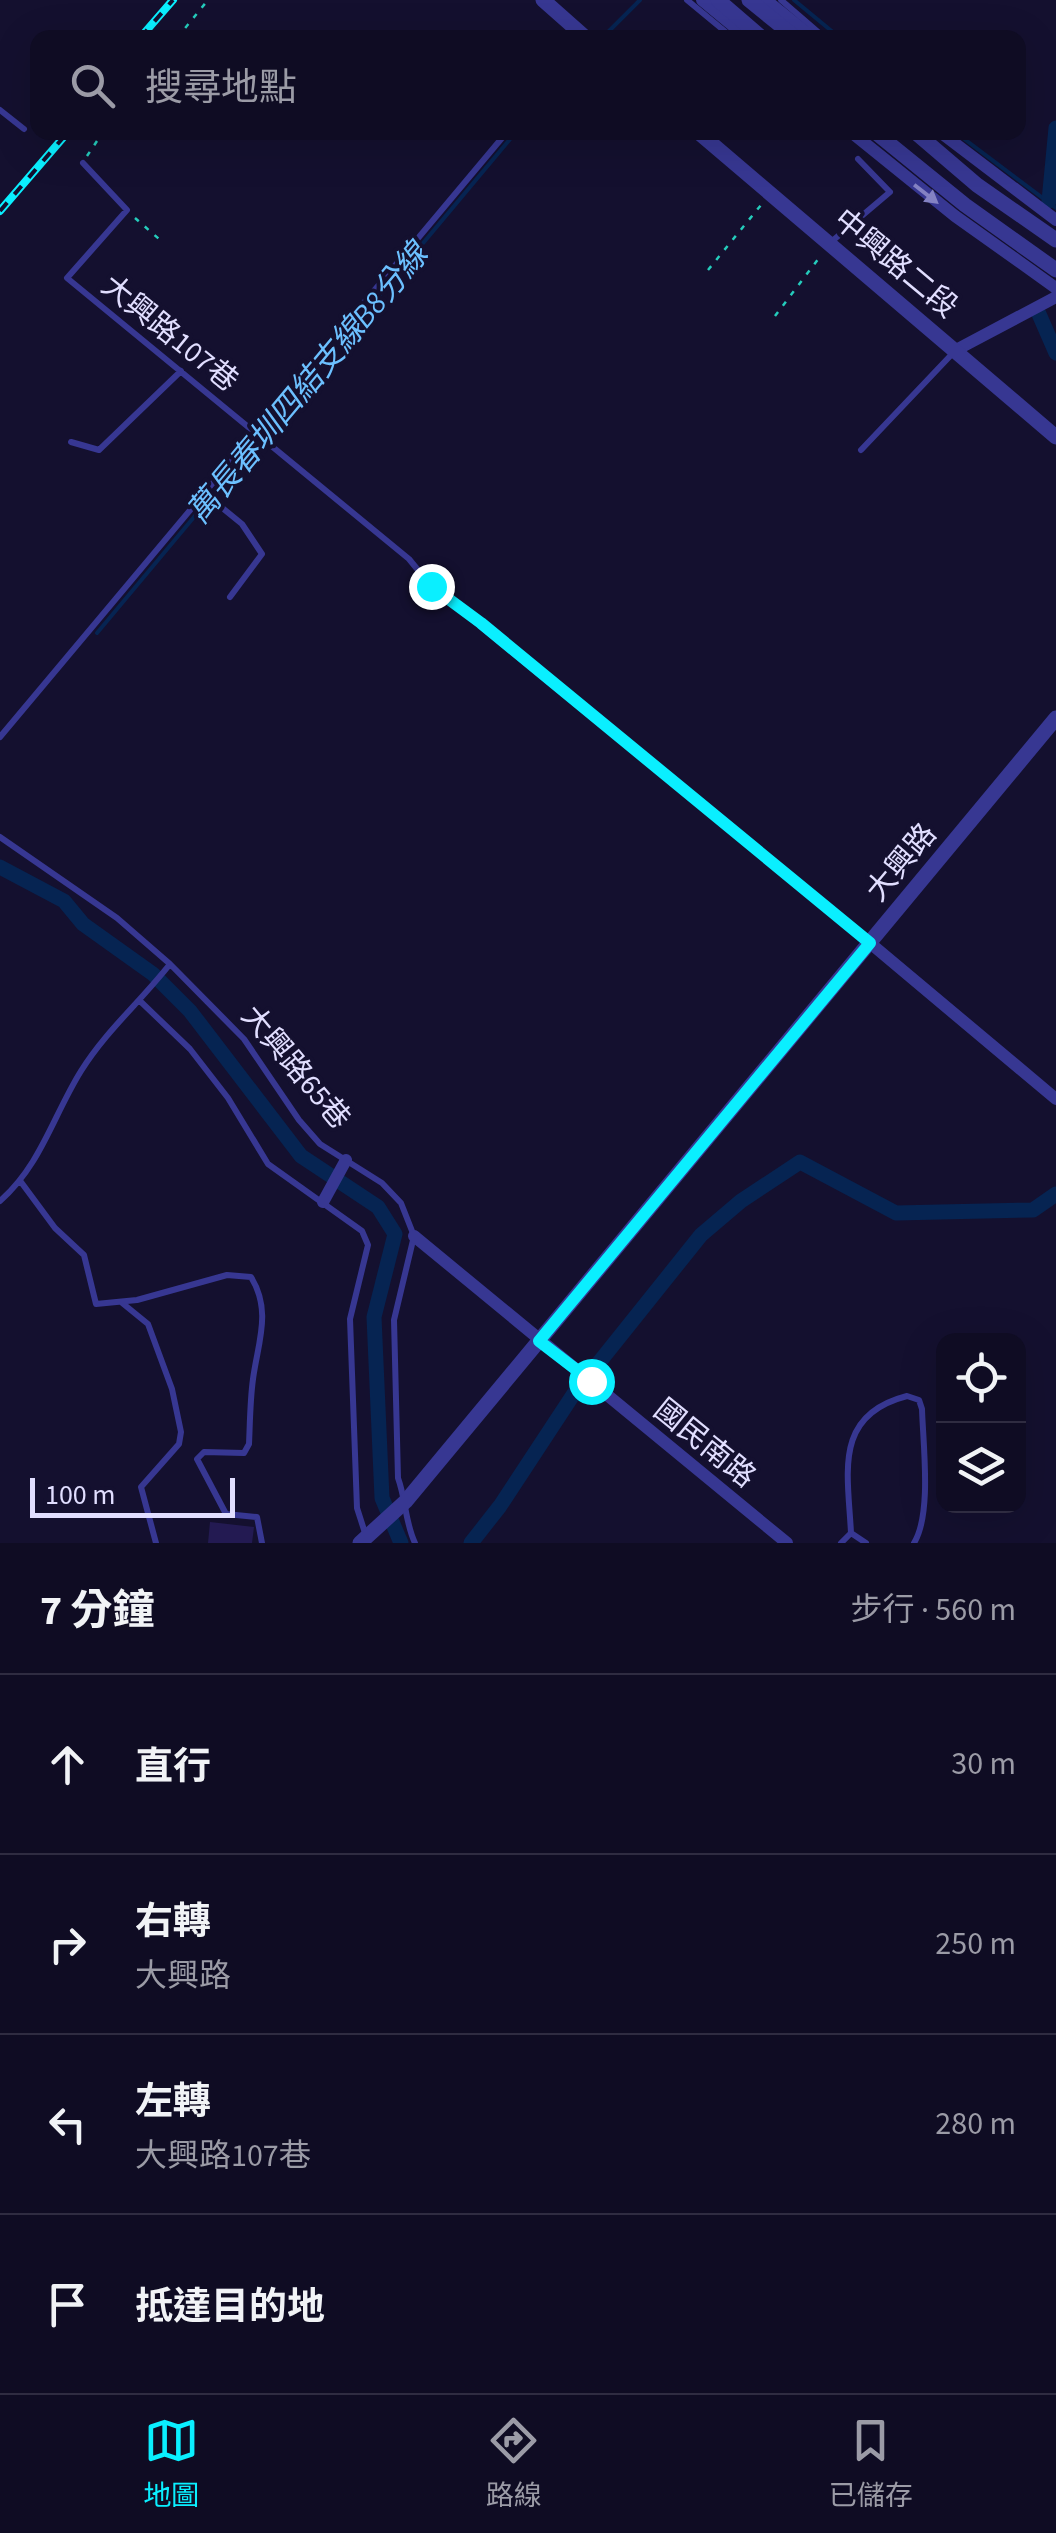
<!DOCTYPE html>
<html lang="zh-TW">
<meta charset="utf-8">
<style>
body{margin:0;font-family:"Source Sans 3","Noto Sans TC",sans-serif;background:#18152b;color:#f1f3f6}
.controls{position:absolute;right:30px;bottom:30px;display:grid;overflow:hidden;border-radius:20px;box-shadow:0 10px 40px #0002}
.controls button{width:90px;height:90px;display:grid;place-items:center;padding:0;border:0;border-bottom:2px solid #2f2c41;background:#0f0c23;color:#f1f3f6;font:50px sans-serif}
.scale{position:absolute;left:30px;bottom:25px;width:205px;box-sizing:border-box;padding-left:10px;border:5px solid #e1deff;border-top:0;font-size:28px;line-height:35px;white-space:nowrap;color:#e1deff;-webkit-text-stroke:8px #14102f;paint-order:stroke}
.stop{position:absolute;width:30px;height:30px;margin:-22px;border:8px solid #0aefff;border-radius:50%;background:#fff}
.stop.end{background:#0aefff;border-color:#fff;box-shadow:0 2px 10px #0008}
.list{margin:0;padding:0;list-style:none}
h2{display:flex;justify-content:space-between;align-items:center;height:130px;margin:0;padding:0 40px;font-size:42px}
h2 small{font-size:32px;font-weight:400;color:#9b9ba6}
.list li{display:grid;grid-template-columns:65px 1fr auto;gap:30px;align-items:center;box-sizing:border-box;height:180px;padding:0 40px;border-top:2px solid #2f2c41}
.list b{display:block;font-size:38px;white-space:nowrap}
.list p{margin:0;font-size:32px;white-space:nowrap;color:#9b9ba6}
.list em{font-size:32px;font-style:normal;color:#9b9ba6}
.icon{flex:none;width:55px;height:55px;fill:none;stroke:currentColor;stroke-width:2;stroke-linecap:round;stroke-linejoin:round}
.map{position:relative;flex:none;width:1056px;height:1543px;overflow:hidden}
.search{position:absolute;background:#0f0c23;box-shadow:0 10px 40px #0002;left:30px;right:30px;top:30px;height:110px;display:flex;align-items:center;gap:25px;box-sizing:border-box;padding:0 35px;border-radius:20px;color:#9b9ba6;font-size:38px}
.sheet{height:850px;background:#0f0c23}
nav{display:flex;justify-content:space-around;align-items:center;box-sizing:border-box;height:140px;border-top:2px solid #2f2c41;background:#0f0c23;font-size:28px;color:#9b9ba6}
nav a{display:grid;justify-items:center;gap:5px}
nav .on{color:#0aefff}
.map>svg:first-child{display:block}
</style>
<div class="map">
<svg width="1056" height="1543" viewBox="0 0 1056 1543">
<rect width="100%" height="100%" fill="#14102f"/>
<g fill="none" stroke-linecap="round" stroke-linejoin="round">
<path stroke="#062452" stroke-width="4" d="M794,0L840,38
M602,38L640,0
M955,132L1056,208
M97,633L516,132"/>
<path stroke="#062452" stroke-width="15" d="M1049,201L1056,128
M1039,314L1056,353
M0,867L64,901L83,924L153,974L190,1011L301,1156L378,1207L395,1234L374,1317L382,1498L401,1543
M471,1543L500,1506L573,1395L701,1235L741,1201L800,1162L896,1213L1033,1210L1056,1194"/>
</g>
<path fill="#231a52" d="M210,1522L254,1527L252,1543H208Z"/>
<g fill="none" stroke-linecap="round" stroke-linejoin="round">
<path stroke="#25ccbc" stroke-width="2.5" stroke-dasharray="5 8" stroke-linecap="butt" d="M177,38L208,0
M87,156L103,132
M135,218L159,239
M708,270L761,205
M775,316L819,258"/>
<path stroke="#373792" stroke-width="6" d="M687,0L733,38
M781,0L825,38
M0,110L24,129
M83,163L127,210L67,278L409,559L431,586L866,941
M831,242L890,192L858,159
M71,442L99,450L181,371
M861,450L953,353
M204,493L242,524L262,554L230,597
M0,737L507,132
M0,837L117,918L170,964L244,1039L299,1120L320,1144L382,1183L401,1203L414,1236L394,1320L398,1478C406,1500 405,1522 415,1543
M140,1001L190,1049L228,1098L268,1164L362,1231L368,1245L350,1319L357,1508L366,1536
M21,1182L55,1228L84,1255L96,1304L137,1300L227,1275L251,1277C272,1311 258,1342 253,1379C250,1401 250,1423 249,1444L244,1453L204,1452L197,1459L226,1514L257,1517L262,1543
M0,1201C41,1165 53,1116 81,1071C106,1031 141,1001 170,964
M121,1302L148,1324L172,1389L181,1432L179,1444L141,1487L156,1543
M851,1533C848,1473 833,1415 907,1396L919,1400L922,1409C923,1444 932,1514 914,1543
M851,1533L866,1543
M841,1543L851,1533"/>
<path stroke="#373792" stroke-width="12" d="M702,0L748,38
M766,0L813,38
M851,132L955,216L1056,288
M940,132L1056,220
M956,350L1056,297
M870,943L1056,1099
M323,1202L346,1160
M414,1236L787,1543"/>
<path stroke="#373792" stroke-width="15" d="M543,0L586,38
M718,0L762,38
M749,0L796,38
M698,132L1056,437
M875,132L965,205L1056,270
M915,132L977,185L1056,240
M360,1543L406,1501L1056,718"/>
<g stroke="#0aefff" stroke-width="8">
<path id="rail" d="M140,38L173,0
M0,211L68,132"/>
</g>
<use href="#rail" stroke="#14102f" stroke-width="4" stroke-dasharray="11" stroke-linecap="butt"/>
</g>
<defs><path id="oneway-solid" d="M-6-.8H1V-3.2L6.5 0L1 3.2V.8H-6Z" transform="scale(2.5)"/></defs>
<use fill="#8482c3" href="#oneway-solid" transform="translate(926 194) rotate(38)"/>
<g fill="none" stroke-linecap="round" stroke-linejoin="round">
<path stroke="#0aefff" stroke-width="12" d="M431,586L481,623L870,943L539,1341L591,1381"/>
</g>
<g text-anchor="middle" stroke-width="8" stroke-linejoin="round" paint-order="stroke">
<g font-size="30" fill="#e1deff" stroke="#14102f">
<text transform="translate(896 263) rotate(40)" y="10">中興路二段</text>
<text transform="translate(170 333) rotate(39)" y="10">大興路107巷</text>
<text transform="translate(901 862) rotate(-50)" y="10">大興路</text>
<text transform="translate(296 1067) rotate(50)" y="10">大興路65巷</text>
<text transform="translate(705 1443) rotate(39)" y="10">國民南路</text>
</g>
<g font-size="32" font-style="italic" fill="#6cc0ff" stroke="#14102f">
<text transform="translate(307 383) rotate(-50)" y="11">萬長春圳四結支線B8分線</text>
</g>
</g>
</svg>
<div class="controls">
<button><svg class="icon" aria-label="locate" viewBox="0 0 24 24"><circle cx="12" cy="12" r="6"/><path d="M12 2v4M12 18v4M2 12h4M18 12h4"/></svg></button>
<button><svg class="icon" aria-label="layers" viewBox="0 0 24 24"><path d="M12 4l9 5-9 5-9-5zM3 14l9 5 9-5"/></svg></button>
</div>
<div class="scale">100 m</div>
<div class="stop" style="left:591px;top:1381px"></div>
<div class="stop end" style="left:431px;top:586px"></div>
<div class="search"><svg class="icon" aria-label="search" viewBox="0 0 24 24"><circle cx="10" cy="10" r="6"/><path d="M15 15l6 6"/></svg>搜尋地點</div>
</div>
<section class="sheet">
<h2>7 分鐘<small>步行 · 560 m</small></h2>
<ul class="list">
<li><svg class="icon" aria-label="ahead" viewBox="0 0 24 24"><path d="M12 20V5M6 11l6-6 6 6"/></svg><div><b>直行</b></div><em>30 m</em></li>
<li><svg class="icon" aria-label="right" viewBox="0 0 24 24"><path d="M7 20v-9h11M14 6l5 5-5 5"/></svg><div><b>右轉</b><p>大興路</p></div><em>250 m</em></li>
<li><svg class="icon" aria-label="left" viewBox="0 0 24 24"><path d="M17 20v-9H6M10 6l-5 5 5 5"/></svg><div><b>左轉</b><p>大興路107巷</p></div><em>280 m</em></li>
<li><svg class="icon" aria-label="arrive" viewBox="0 0 24 24"><path d="M6 21V4h12l-3 4 3 4H6"/></svg><div><b>抵達目的地</b></div></li>
</ul>
</section>
<nav>
<a class="on"><svg class="icon" aria-label="map" viewBox="0 0 24 24"><path d="M3 6l6-2 6 2 6-2v14l-6 2-6-2-6 2zM9 4v14M15 6v14"/></svg>地圖</a>
<a><svg class="icon" aria-label="directions" viewBox="0 0 24 24"><path d="M12 3l9 9-9 9-9-9zM9 14v-3h6M13 9l2 2-2 2"/></svg>路線</a>
<a><svg class="icon" aria-label="saved" viewBox="0 0 24 24"><path d="M7 4h10v16l-5-4-5 4z"/></svg>已儲存</a>
</nav>
